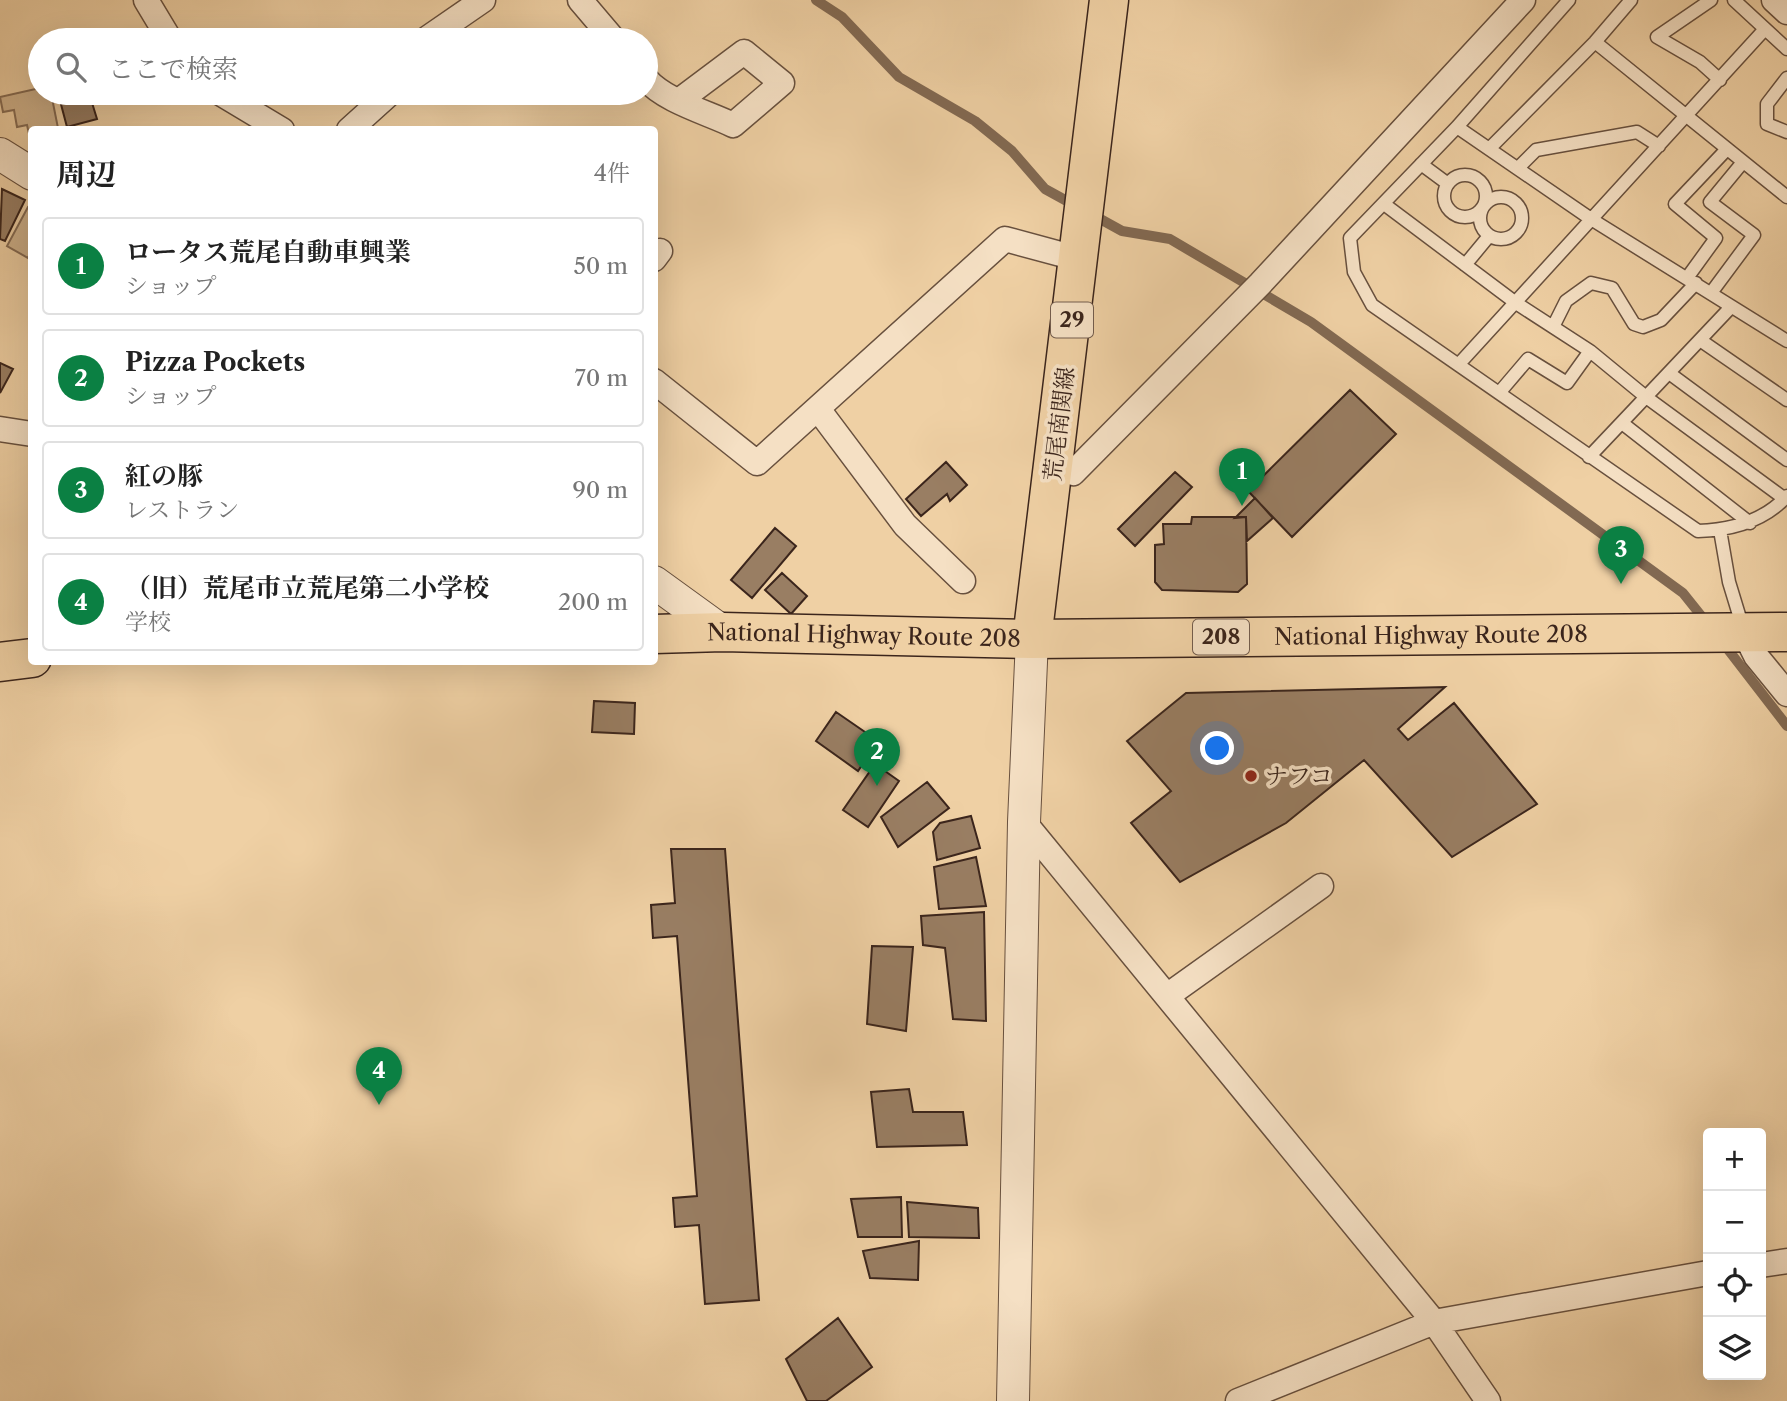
<!DOCTYPE html>
<html lang="ja">
<meta charset="utf-8">
<style>
body{margin:0;font-family:"Libre Caslon Text","Noto Serif JP",serif;background:#f2f2f2;color:#222}
.controls{position:absolute;right:21px;bottom:21px;display:grid;overflow:hidden;border-radius:7px;box-shadow:0 7px 28px #0002}
.controls button{width:63px;height:63px;display:grid;place-items:center;padding:0;border:0;border-bottom:2px solid #e0e0e0;background:#fff;color:#222;font:35px sans-serif}
.you{position:absolute;left:1218px;top:749px;width:24px;height:24px;margin:-18px;border:5px solid #fff;border-radius:50%;background:#1a73e8;box-shadow:0 0 0 10px #1a73e833}
.badge{display:grid;place-items:center;width:46px;height:46px;border-radius:50%;background:#0b8043;color:#fff;font-size:23px;font-weight:700}
.pin{position:absolute;translate:-50% -58px;filter:drop-shadow(0 2px 4px #0008)}
.pin::after{content:'';position:absolute;top:37px;width:24px;height:21px;background:inherit;clip-path:polygon(0 0,100% 0,50% 100%)}
.list{margin:0;padding:0;list-style:none}
h2{display:flex;justify-content:space-between;align-items:center;height:91px;margin:0;padding:0 28px;font-size:30px}
h2 small{font-size:23px;font-weight:400;color:#767676}
.list li{display:grid;grid-template-columns:46px 1fr auto;gap:21px;align-items:center;box-sizing:border-box;height:98px;margin:0 14px 14px;padding:0 14px;border:2px solid #e0e0e0;border-radius:7px}
.list b{display:block;font-size:26px;white-space:nowrap}
.list p{margin:0;font-size:23px;white-space:nowrap;color:#767676}
.list em{font-size:23px;font-style:normal;color:#767676}
.icon{flex:none;width:38px;height:38px;fill:none;stroke:currentColor;stroke-width:2;stroke-linecap:round;stroke-linejoin:round}
.map{position:relative;flex:none;width:1787px;height:1401px;overflow:hidden}
.search{position:absolute;background:#fff;box-shadow:0 7px 28px #0002;left:28px;top:28px;width:630px;height:77px;display:flex;align-items:center;gap:18px;box-sizing:border-box;padding:0 24px;border-radius:38px;color:#767676;font-size:26px}
.panel{position:absolute;background:#fff;box-shadow:0 7px 28px #0002;left:28px;top:126px;width:630px;height:539px;border-radius:7px}
.map>svg:first-child{display:block}
</style>
<div class="map">
<svg width="1787" height="1401" viewBox="0 0 1787 1401">
<rect width="100%" height="100%" fill="#efd0a4"/>
<filter id="stains"><feTurbulence type="fractalNoise" baseFrequency=".00286" numOctaves="4"/><feColorMatrix values="0 0 0 0 .2 0 0 0 0 .09 0 0 0 0 .02 0 0 0 .5 -.17"/></filter>
<radialGradient id="worn" r=".72"><stop offset=".6" stop-color="#630" stop-opacity="0"/><stop offset="1" stop-color="#630" stop-opacity=".3"/></radialGradient>
<path fill="#d0b38d" stroke="#866c54" stroke-width="2" d="M40,88V93H51L58,128L32,130L29,134L27,125L17,127L14,110L3,112L0,97Z
M28,207L31,208V251L28,258L7,246Z"/>
<g fill="none" stroke-linecap="round" stroke-linejoin="round">
<path stroke="#826952" stroke-width="10" d="M816,0L842,17L899,77L975,121L1012,151L1045,189L1076,206
M1093,215L1122,231L1170,239L1311,322L1683,593L1707,623
M1723,643L1787,726"/>
</g>
<path fill="#997e63" stroke="#3b251c" stroke-width="2" d="M58,93H89L97,119L67,127Z
M2,189L25,200L5,241L0,239Z
M0,363L13,369L0,393Z
M1350,390L1396,434L1292,537L1248,491Z
M946,462L967,485L950,501L947,494L921,516L906,499Z
M1175,472L1192,487L1135,546L1118,529Z
M1255,498L1273,518L1247,541L1246,517L1235,518Z
M1192,517H1246L1247,584L1238,592L1162,590L1155,582V545L1164,544L1163,524H1191Z
M775,528L796,546L752,598L731,580Z
M782,573L807,596L791,614L765,590Z
M1445,687L1398,729L1408,740L1454,703L1537,804L1452,857L1364,760L1286,823L1180,882L1131,823L1171,791L1127,741L1186,693Z
M594,701L635,703L634,734L592,732Z
M836,712L878,741L858,771L816,741Z
M875,764L899,781L868,827L843,810Z
M927,782L949,808L898,847L881,817Z
M971,816L980,848L937,860L933,832L940,823Z
M671,849H725L759,1300L705,1304L699,1225L675,1227L673,1198L697,1196L677,936L653,938L651,905L675,903Z
M976,857L986,906L939,909L934,867Z
M984,912L986,1021L953,1019L945,948L923,945L921,916Z
M872,946L913,947L906,1031L867,1024Z
M909,1089L913,1112H963L967,1145L877,1147L871,1092Z
M901,1197L902,1237H858L851,1199Z
M907,1202L978,1208L979,1238L909,1237Z
M919,1241L918,1280L870,1278L863,1251Z
M838,1318L872,1367L826,1401H807L786,1359Z"/>
<g fill="none" stroke-linecap="round" stroke-linejoin="round">
<g stroke="#68503e" stroke-width="15">
<path id="service" d="M1569,0L1457,127L1350,238L1354,272L1372,305L1698,531C1731,530 1764,521 1787,496
M1711,0L1657,37L1700,62L1720,80
M1734,0L1787,49
M1595,42L1787,197
M1787,78L1767,104V124L1787,132
M1457,127L1591,219L1787,341
M1489,149L1595,42L1631,0
M1421,164L1448,184
M1518,168L1536,150L1637,132L1659,146
M1444 196a21 21 0 1 1 42 0a21 21 0 1 1-42 0Z
M1480 218a21 21 0 1 1 42 0a21 21 0 1 1-42 0Z
M1384,204L1516,303L1590,351L1646,397L1785,499
M1465,265L1489,236
M1687,278L1716,238L1675,204L1727,149
M1711,293L1754,235L1710,202L1743,162
M1554,325L1566,301L1591,283L1612,288L1634,324L1643,327L1661,320L1696,283
M1700,340L1787,400
M1459,364L1765,29
M1669,373L1787,460
M1499,393L1528,359L1567,383L1590,351
M1622,423L1750,523
M1589,457L1731,307
M1720,530L1729,582L1743,628"/>
</g>
<g stroke="#68503e" stroke-width="27">
<path id="minor" d="M146,0L170,40
M580,0L614,40
M1774,0L1787,12
M425,40L483,0
M646,79C665,101 706,112 733,125L782,83L744,52L680,100
M220,93L282,130
M349,130L390,93
M654,259L660,251
M654,381L757,463L1005,239L1079,259
M818,409L905,525L963,581
M0,429L32,434
M1054,465L1073,473L1260,284L1523,0
M1744,632L1756,656L1787,694
M1024,822L1434,1322L1488,1401
M1167,996L1321,886
M1761,1265L1787,1261
M1238,1401L1434,1322L1708,1273"/>
</g>
<g stroke="#68503e" stroke-width="34">
<path id="tertiary" d="M0,154L32,174
M654,582L723,632
M1013,1401L1024,822L1032,639"/>
</g>
<g stroke="#3b251c" stroke-width="41">
<path id="primary" d="M1032,639L1109,0"/>
</g>
<g stroke="#3b251c" stroke-width="41">
<g id="trunk">
<path id="s1" d="M654,634L723,632L1032,639L1787,632"/>
<path d="M0,662L32,658"/>
</g>
</g>
<use href="#service" stroke="#f5e0c4" stroke-width="12"/>
<use href="#minor" stroke="#f5e0c4" stroke-width="24"/>
<use href="#tertiary" stroke="#f5e0c4" stroke-width="32"/>
<use href="#primary" stroke="#efd0a4" stroke-width="38"/>
<use href="#trunk" stroke="#efd0a4" stroke-width="38"/>
</g>
<circle fill="#8f2418" stroke="#f5e0c4" stroke-width="2.5" cx="1251" cy="776" r="7"/>
<g text-anchor="middle" stroke-width="7" stroke-linejoin="round" paint-order="stroke">
<g fill="#f5e0c4" stroke="#735d4e" stroke-width="2">
<rect x="1051" y="302.5" width="42" height="35" rx="5"/>
<rect x="1193" y="619.5" width="56" height="35" rx="5"/>
</g>
<g font-size="21" font-weight="bold" fill="#3b251c">
<text x="1072" y="327">29</text>
<text x="1221" y="644">208</text>
</g>
<g font-size="23" fill="#3b251c" stroke="#f5e0c4">
<text transform="translate(1059 424) rotate(-83)" y="8">荒尾南関線</text>
<text dy="8" stroke="none"><textPath href="#s1" startOffset="777">National Highway Route 208</textPath></text>
<text dy="8" stroke="none"><textPath href="#s1" startOffset="210">National Highway Route 208</textPath></text>
</g>
<g font-size="23" fill="#3b251c" stroke="#f5e0c4" text-anchor="start">
<text x="1265" y="784">ナフコ</text>
</g>
</g>
<rect width="100%" height="100%" filter="url(#stains)"/>
<rect width="100%" height="100%" fill="url(#worn)"/>
</svg>
<div class="controls">
<button>+</button>
<button>−</button>
<button><svg class="icon" aria-label="locate" viewBox="0 0 24 24"><circle cx="12" cy="12" r="6"/><path d="M12 2v4M12 18v4M2 12h4M18 12h4"/></svg></button>
<button><svg class="icon" aria-label="layers" viewBox="0 0 24 24"><path d="M12 4l9 5-9 5-9-5zM3 14l9 5 9-5"/></svg></button>
</div>
<div class="you"></div>
<div class="pin badge" style="left:1242px;top:506px">1</div>
<div class="pin badge" style="left:877px;top:786px">2</div>
<div class="pin badge" style="left:1621px;top:584px">3</div>
<div class="pin badge" style="left:379px;top:1105px">4</div>
<div class="search"><svg class="icon" aria-label="search" viewBox="0 0 24 24"><circle cx="10" cy="10" r="6"/><path d="M15 15l6 6"/></svg>ここで検索</div>
<section class="panel">
<h2>周辺<small>4件</small></h2>
<ul class="list">
<li><span class="badge">1</span><div><b>ロータス荒尾自動車興業</b><p>ショップ</p></div><em>50 m</em></li>
<li><span class="badge">2</span><div><b>Pizza Pockets</b><p>ショップ</p></div><em>70 m</em></li>
<li><span class="badge">3</span><div><b>紅の豚</b><p>レストラン</p></div><em>90 m</em></li>
<li><span class="badge">4</span><div><b>（旧）荒尾市立荒尾第二小学校</b><p>学校</p></div><em>200 m</em></li>
</ul>
</section>
</div>
